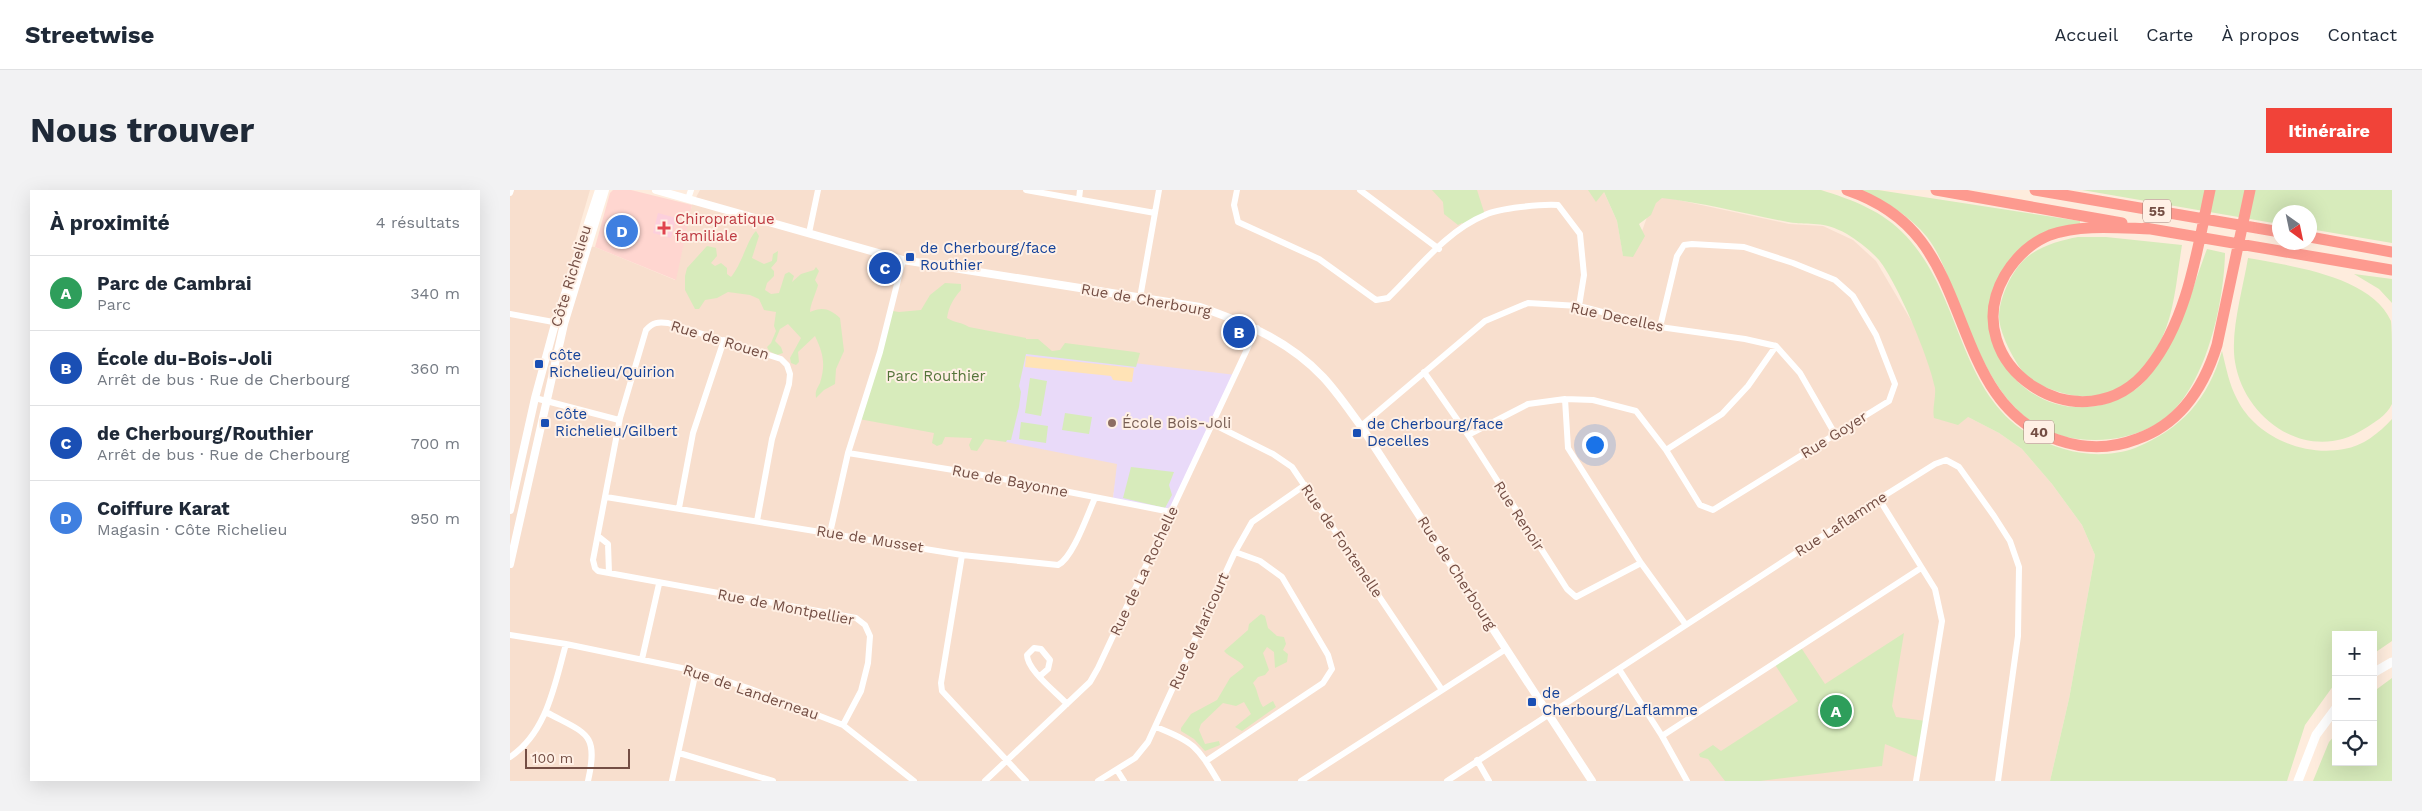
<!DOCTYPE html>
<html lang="fr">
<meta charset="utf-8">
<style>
body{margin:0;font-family:"Work Sans",sans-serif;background:#f2f2f3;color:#1f2937}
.controls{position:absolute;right:15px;bottom:15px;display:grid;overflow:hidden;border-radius:0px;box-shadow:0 5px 20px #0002}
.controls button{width:45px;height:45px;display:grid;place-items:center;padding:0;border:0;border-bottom:1px solid #e0e1e3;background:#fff;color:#1f2937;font:25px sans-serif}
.compass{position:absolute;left:1762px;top:15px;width:45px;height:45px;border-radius:50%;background:#fff;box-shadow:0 5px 20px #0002;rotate:147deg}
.scale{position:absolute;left:15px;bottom:12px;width:105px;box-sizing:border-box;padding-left:5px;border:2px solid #744e44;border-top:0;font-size:14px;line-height:18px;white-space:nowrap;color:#744e44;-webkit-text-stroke:4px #fff0e5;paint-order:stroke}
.you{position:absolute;left:1084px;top:254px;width:18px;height:18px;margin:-12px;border:4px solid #fff;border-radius:50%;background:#1a73e8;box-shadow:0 0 0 8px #1a73e833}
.badge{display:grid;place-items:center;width:32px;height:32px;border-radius:50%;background:#f14339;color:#fff;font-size:16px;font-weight:700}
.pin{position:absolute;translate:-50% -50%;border:2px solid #fff;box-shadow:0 1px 5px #0006}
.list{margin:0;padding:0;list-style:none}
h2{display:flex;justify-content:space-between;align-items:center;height:65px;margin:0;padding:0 20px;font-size:21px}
h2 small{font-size:16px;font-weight:400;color:#747a83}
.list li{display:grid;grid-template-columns:32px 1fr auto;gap:15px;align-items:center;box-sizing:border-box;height:75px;padding:0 20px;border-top:1px solid #e0e1e3}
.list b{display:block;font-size:19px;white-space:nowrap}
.list p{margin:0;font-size:16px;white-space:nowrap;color:#747a83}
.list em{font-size:16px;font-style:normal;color:#747a83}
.icon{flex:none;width:28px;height:28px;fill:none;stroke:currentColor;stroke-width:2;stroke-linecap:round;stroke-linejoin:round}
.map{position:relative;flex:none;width:1882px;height:591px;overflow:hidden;border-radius:0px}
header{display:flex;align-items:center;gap:30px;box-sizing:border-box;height:70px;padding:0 25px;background:#fff;border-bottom:1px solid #e0e1e3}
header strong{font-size:24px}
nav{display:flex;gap:28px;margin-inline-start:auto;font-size:18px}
.intro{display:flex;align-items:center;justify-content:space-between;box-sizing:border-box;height:120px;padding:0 30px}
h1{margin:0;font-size:35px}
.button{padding:12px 22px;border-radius:0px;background:#f14339;color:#fff;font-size:18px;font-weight:700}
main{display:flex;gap:30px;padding:0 30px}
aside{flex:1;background:#fff;border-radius:0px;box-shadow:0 5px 20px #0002}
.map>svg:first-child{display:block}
</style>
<header>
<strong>Streetwise</strong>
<nav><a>Accueil</a><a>Carte</a><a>À propos</a><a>Contact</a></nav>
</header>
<div class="intro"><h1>Nous trouver</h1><a class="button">Itinéraire</a></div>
<main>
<aside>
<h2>À proximité<small>4 résultats</small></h2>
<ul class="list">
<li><span class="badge" style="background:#2e9e5b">A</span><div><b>Parc de Cambrai</b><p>Parc</p></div><em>340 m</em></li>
<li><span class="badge" style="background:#1a4fb4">B</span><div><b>École du-Bois-Joli</b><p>Arrêt de bus · Rue de Cherbourg</p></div><em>360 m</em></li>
<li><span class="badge" style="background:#1a4fb4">C</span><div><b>de Cherbourg/Routhier</b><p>Arrêt de bus · Rue de Cherbourg</p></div><em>700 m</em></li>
<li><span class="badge" style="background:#3f7fe0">D</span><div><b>Coiffure Karat</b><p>Magasin · Côte Richelieu</p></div><em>950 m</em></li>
</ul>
</aside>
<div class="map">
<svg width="1882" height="591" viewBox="0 0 1882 591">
<rect width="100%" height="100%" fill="#feecdd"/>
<path fill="#f8dfce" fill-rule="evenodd" d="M0,0H80L64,55L85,57L165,90L182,15L190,0H1093L1107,31L1113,65L1123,66L1145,5L1279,34L1313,36L1343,50L1366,71L1458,227L1489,243L1512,259L1542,294L1572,335L1585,365L1559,509L1540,591H0ZM608,274L620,311L603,308Z"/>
<path fill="#ffd6d0" d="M103,0H121L182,15L166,90L85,57L100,3Z"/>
<path fill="#e9daf9" d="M513,160L726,185L661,322L603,308L607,274L496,252Z"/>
<path fill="#fccfdc" d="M148,23L166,28L161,48L143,43Z"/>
<path fill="#d7ebbb" d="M922,0H967L975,25L955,36L952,33L948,35L934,24L933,12Z
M1078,0H1311C1343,10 1373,21 1396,46C1461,116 1445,228 1554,259C1576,266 1604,266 1625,258C1672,239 1698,209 1712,161C1716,177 1719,194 1727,209C1745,246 1793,267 1834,259C1853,256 1869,243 1882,229V451L1863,464V445H1826V492L1795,535L1777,591H1540L1559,509L1585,365L1572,335L1542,294L1512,259L1489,243L1458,227L1448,235L1424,228C1422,218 1426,208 1425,198C1419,168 1388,94 1369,70C1360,60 1348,51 1337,44C1312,30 1302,36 1278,32C1236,24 1195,13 1152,8L1146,13L1141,25L1129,34L1135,46L1123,67L1113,66L1107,31L1094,2L1086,12Z
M1350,0H1368L1570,31V34L1547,39L1489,90C1487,109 1481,131 1483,150C1484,159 1491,170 1496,177C1522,217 1575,229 1616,205C1621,202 1627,199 1631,195C1667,157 1679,107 1697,59L1715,63C1714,115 1694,208 1645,235C1621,248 1596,252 1568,249C1490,240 1467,156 1441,95C1435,79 1428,61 1417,47C1400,26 1374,10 1350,0Z
M1572,0H1882V53L1800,39V22H1770L1769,34Z
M246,41L249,46L242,68L254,74L262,71L263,64L268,61L267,71L261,78L264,81V86L257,93L255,100L261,104L269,103L275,84L279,82L284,86L282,92L291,84L304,80L306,77L309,81L305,90L308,95C306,103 300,115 300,122C312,117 319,118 330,128L334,161L326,179L325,194L314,200L306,208C305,201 307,199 310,193C316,174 313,163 305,146L288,162L289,172L286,175L281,173L280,168L291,148L278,134L270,139L265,151L271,157L273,163L267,165L259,161L257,157L261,153L266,141L264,136L266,122L254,120L249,109L240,105L218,102L207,108L195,110L189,119H185L175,100V86L177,78L197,56L206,58L207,66L201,73L205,76L211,73L217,78V84L221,87C232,74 238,48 246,41Z
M1568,47H1596L1672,55C1667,85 1665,120 1652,148C1631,194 1592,219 1543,200C1536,197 1527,195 1522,191C1508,181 1488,142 1489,125C1490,107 1502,80 1516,68C1530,56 1551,50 1568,47Z
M1738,68C1781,76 1861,86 1881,131C1882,140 1882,158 1882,169C1882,179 1882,206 1882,214C1877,225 1864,233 1854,239C1800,274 1735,232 1725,172C1720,141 1733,99 1738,68Z
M1844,84L1882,89V113L1869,99Z
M435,93L451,94V100C443,109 439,116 437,128C444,133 452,132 459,137L516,148V149H528L542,161L550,160L555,153L625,162L630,163L626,177L516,164L509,196L511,202L509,217L501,250H497L496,252L475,249L467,261L461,260L459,255L462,248L435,247L432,254L427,256L422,253L424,243L349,229L383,121L389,122L411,120L420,105Z
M520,188L537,191L531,226L515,223Z
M555,223L582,227L579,244L552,240Z
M511,232L538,236L536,253L509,249Z
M621,277L664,282L659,295L662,305L655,318L613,308Z
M751,424L755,426L758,438L767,446L774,447L776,454L773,460L778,464L777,472L765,478L764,462L757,457L753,463L759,480L755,485L748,487L743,493C748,500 747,507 753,517L763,511L766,517L732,541L725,537L741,524L734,512L726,516L713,513L691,534L689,540L695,554L709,551L710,555L695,561L684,549L671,541V538L681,524L707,510L720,488L734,477C730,470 720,468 714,461L738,440L739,434Z
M1394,443L1382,516L1386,527L1416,531L1410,562L1406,567L1375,554L1372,576L1250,591H1215L1198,569L1190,567L1189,564L1203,555L1211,561L1288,511L1264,473L1290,456L1315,494Z
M1882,488V591H1803L1819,552L1826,544V572H1863V502Z"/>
<path fill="#ffe3b6" d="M516,166L624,178L622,192L603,190L601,186L515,177Z"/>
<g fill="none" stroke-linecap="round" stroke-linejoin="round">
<path stroke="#fff" stroke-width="6" d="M516,0L645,23
M727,0L724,15L728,32L809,69L866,110L878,108C908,79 936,41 975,25C989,18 1032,14 1048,15L1070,44L1074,85L1069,116
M850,0L929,59
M0,3L1,0
M178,9L181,0
M569,9L570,0
M299,43L308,0
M630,108L649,0
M0,124L54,134
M914,182L958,245L1057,399L1066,407L1131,373
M25,208L109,230
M1055,209L1058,258L1131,373L1176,435
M703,234L763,264L782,277L932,500
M851,236L975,131L1018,113L1069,116L1150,137L1235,149L1266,156L1290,183L1325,244
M958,245L1018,214L1055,209L1083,210L1126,221L1156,260L1190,315L1203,320L1379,211L1385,194L1366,145L1343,106L1325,90L1283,73L1234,57L1182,54L1174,55L1167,66L1150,137
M1156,260L1212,224L1238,196L1266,156
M338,263L462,283L661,322
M96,307L452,365L548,375C563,368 578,323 585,308
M1369,309L1425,399L1432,431L1406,591
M169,318L183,243L214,150
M247,331L262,249L279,194L280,184L277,175L271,169L158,133C148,132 143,132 136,140L110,228L83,370L85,378L88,381L346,428L355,435L360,446L358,473L351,501L333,535
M320,343L338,263L370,162L393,70
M88,346L98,354L99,383
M452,365L431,493L432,501L516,591
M0,445L56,454L186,481L238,498L333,535L404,591
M132,469L149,394
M1109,479L1152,546L1177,591
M530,486L538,479L540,470L531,459L524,458L517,465C517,480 546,502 557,514
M36,522C76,544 89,542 78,591
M646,537C684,552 687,556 708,591
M1152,546L1411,378
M169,563L263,591
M0,567C37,543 45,493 56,454
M967,570L979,591
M696,571L813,493L822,479L818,465L772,387L750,371L725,362
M607,580L614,591
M162,591L186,481
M475,591L580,492L588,478L747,138
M588,591L625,568L638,552L725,362L742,332L795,295
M791,591L996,459
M937,591L1369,309L1425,274L1436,270L1449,277L1484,326L1500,351L1509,377L1508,446L1488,591"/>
<path stroke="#fff" stroke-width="8" d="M146,0L393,70L690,117C736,133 779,151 813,187C827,202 839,220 851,236L1082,591
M0,320L25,208L45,134L89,0
M0,374L54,134L95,0"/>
<path stroke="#fff" stroke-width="9" d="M1863,483L1882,472
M1788,591L1806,545L1826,518"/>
<path stroke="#fd9a8f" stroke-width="11" d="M1337,0C1366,10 1392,26 1411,51C1460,115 1459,222 1548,250C1574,259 1601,259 1627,249C1670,234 1694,197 1707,155L1740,0
M1426,0L1612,33
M1525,0L1770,42
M1635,38L1882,80
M1641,39C1608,38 1572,34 1540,45C1520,53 1506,67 1495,85C1443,175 1574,261 1639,178C1678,129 1687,60 1700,0
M1800,47L1882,62"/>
</g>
<path fill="#e0444e" stroke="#fff0e5" stroke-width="2" d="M151.5 30.5h5v5h5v5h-5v5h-5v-5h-5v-5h5z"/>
<g fill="#1a4fb4" stroke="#fff0e5" stroke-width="2">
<rect x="395" y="62" width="10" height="10" rx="2.5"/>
<rect x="24" y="169" width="10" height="10" rx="2.5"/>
<rect x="30" y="228" width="10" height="10" rx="2.5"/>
<rect x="842" y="238" width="10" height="10" rx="2.5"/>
<rect x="1017" y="507" width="10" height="10" rx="2.5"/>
</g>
<circle fill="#8d6e63" stroke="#fff0e5" stroke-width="2" cx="602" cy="233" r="5"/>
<g text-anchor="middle" stroke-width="4" stroke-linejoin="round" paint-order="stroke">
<g fill="#fff0e5" stroke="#9e7f74" stroke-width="1">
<rect x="1633" y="9.5" width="28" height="23" rx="4"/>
<rect x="1514" y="230.5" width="30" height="23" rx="4"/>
</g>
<g font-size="14" font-weight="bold" fill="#744e44">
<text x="1647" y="26">55</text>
<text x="1529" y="247">40</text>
</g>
<g font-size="15" fill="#be3a42" stroke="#fff0e5" text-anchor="start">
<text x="165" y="34">Chiropratique<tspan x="165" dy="17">familiale</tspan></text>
</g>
<g font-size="15" fill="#164399" stroke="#fff0e5" text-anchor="start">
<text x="410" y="63">de Cherbourg/face<tspan x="410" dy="17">Routhier</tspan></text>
<text x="39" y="170">côte<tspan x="39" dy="17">Richelieu/Quirion</tspan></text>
<text x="45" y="229">côte<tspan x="45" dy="17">Richelieu/Gilbert</tspan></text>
<text x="857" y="239">de Cherbourg/face<tspan x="857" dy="17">Decelles</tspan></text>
<text x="1032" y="508">de<tspan x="1032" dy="17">Cherbourg/Laflamme</tspan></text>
</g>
<g font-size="15" fill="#744e44" stroke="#fff0e5">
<text transform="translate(61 86) rotate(-73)" y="5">Côte Richelieu</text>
<text transform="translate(636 110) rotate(10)" y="5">Rue de Cherbourg</text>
<text transform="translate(1107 127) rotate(12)" y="5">Rue Decelles</text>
<text transform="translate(210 150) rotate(17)" y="5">Rue de Rouen</text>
<text transform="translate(1324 245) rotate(-32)" y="5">Rue Goyer</text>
<text transform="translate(500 291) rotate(11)" y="5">Rue de Bayonne</text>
<text transform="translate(1009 326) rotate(57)" y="5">Rue Renoir</text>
<text transform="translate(1331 334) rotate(-33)" y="5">Rue Laflamme</text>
<text transform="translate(360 349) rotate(9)" y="5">Rue de Musset</text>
<text transform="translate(832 351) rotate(56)" y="5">Rue de Fontenelle</text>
<text transform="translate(634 381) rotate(-65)" y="5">Rue de La Rochelle</text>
<text transform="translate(947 383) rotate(57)" y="5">Rue de Cherbourg</text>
<text transform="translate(276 417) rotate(11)" y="5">Rue de Montpellier</text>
<text transform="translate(689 441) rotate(-66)" y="5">Rue de Maricourt</text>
<text transform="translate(241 502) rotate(19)" y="5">Rue de Landerneau</text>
</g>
<g font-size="15" fill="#55753a" stroke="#fff0e5">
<text x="426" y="191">Parc Routhier</text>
</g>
<g font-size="15" fill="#785e54" stroke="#fff0e5" text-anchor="start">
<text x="612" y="238">École Bois-Joli</text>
</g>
</g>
</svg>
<div class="controls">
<button>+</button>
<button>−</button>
<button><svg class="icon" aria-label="locate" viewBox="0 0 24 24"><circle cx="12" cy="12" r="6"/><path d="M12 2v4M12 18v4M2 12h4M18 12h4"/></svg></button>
</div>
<svg class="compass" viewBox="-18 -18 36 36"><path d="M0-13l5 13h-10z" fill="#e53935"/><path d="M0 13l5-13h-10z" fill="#747a83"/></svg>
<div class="scale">100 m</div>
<div class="you"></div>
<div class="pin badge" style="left:1326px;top:521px;background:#2e9e5b">A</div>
<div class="pin badge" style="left:729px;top:142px;background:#1a4fb4">B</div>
<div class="pin badge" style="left:375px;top:78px;background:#1a4fb4">C</div>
<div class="pin badge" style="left:112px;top:41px;background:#3f7fe0">D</div>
</div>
</main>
